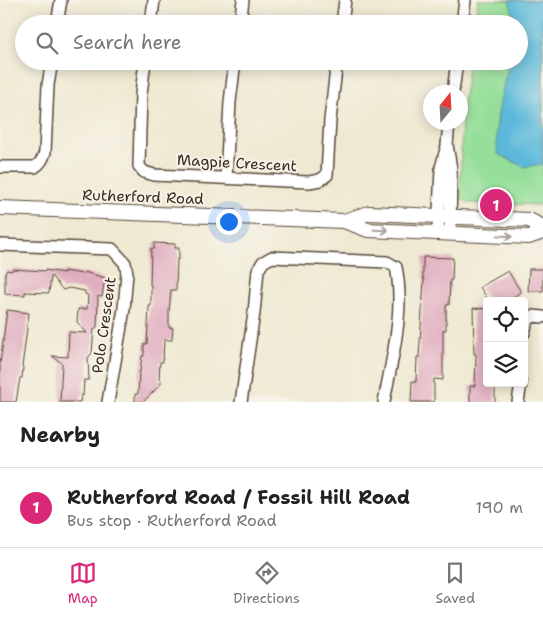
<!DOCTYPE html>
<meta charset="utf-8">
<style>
body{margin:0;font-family:"Shantell Sans",sans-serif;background:#f2f2f2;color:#222}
.controls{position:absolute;right:15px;bottom:15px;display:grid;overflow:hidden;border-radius:5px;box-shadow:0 2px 12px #0003}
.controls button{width:45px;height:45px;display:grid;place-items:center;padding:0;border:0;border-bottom:1px solid #e0e0e0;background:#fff;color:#222;font:25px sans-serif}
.compass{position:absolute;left:423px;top:85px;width:45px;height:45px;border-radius:50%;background:#fff;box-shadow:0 2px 12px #0003;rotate:18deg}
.you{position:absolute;left:228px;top:221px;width:18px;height:18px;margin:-12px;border:4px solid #fff;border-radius:50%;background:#1a73e8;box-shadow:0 0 0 8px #1a73e833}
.badge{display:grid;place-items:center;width:32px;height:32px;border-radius:50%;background:#db2777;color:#fff;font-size:16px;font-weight:700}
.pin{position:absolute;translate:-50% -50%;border:2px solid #fff;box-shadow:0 1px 5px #0006}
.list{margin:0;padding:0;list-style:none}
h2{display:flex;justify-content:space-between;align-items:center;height:65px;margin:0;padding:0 20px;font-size:21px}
h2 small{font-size:16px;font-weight:400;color:#767676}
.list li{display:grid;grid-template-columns:32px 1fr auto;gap:15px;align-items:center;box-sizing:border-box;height:80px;padding:0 20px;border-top:1px solid #e0e0e0}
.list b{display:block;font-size:19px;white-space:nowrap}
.list p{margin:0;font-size:16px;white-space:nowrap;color:#767676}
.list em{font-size:16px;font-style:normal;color:#767676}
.icon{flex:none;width:28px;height:28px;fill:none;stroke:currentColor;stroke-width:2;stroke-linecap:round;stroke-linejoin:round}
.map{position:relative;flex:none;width:543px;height:402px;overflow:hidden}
.search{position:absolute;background:#fff;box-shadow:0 2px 12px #0003;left:15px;right:15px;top:15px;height:55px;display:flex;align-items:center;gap:12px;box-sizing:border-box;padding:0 18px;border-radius:28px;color:#767676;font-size:19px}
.sheet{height:145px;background:#fff}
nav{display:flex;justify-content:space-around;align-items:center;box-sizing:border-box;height:70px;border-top:1px solid #e0e0e0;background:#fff;font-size:14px;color:#767676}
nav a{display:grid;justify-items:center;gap:2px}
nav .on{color:#db2777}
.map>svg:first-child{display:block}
</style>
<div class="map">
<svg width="543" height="402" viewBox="0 0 543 402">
<rect width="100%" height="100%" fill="#f7f3e8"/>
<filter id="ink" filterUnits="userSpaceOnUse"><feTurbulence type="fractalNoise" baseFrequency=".02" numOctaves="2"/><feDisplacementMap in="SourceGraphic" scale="10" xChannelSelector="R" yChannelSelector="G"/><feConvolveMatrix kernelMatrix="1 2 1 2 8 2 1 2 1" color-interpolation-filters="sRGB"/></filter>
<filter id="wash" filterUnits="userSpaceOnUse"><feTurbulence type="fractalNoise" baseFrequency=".0096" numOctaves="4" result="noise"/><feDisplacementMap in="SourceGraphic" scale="20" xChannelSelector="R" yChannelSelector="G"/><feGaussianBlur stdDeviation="1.12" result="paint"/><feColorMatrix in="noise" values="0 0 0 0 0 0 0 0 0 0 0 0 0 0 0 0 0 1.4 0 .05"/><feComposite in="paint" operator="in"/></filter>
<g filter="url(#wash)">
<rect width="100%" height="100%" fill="#efe9d2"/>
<path fill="#96df9a" stroke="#68845c" d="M478,0H543V205L468,203L460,197L462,112L469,61H519V24H474Z"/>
<path fill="#5cb9da" stroke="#4c727c" d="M509,0H543V164L524,167L498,154C493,123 502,91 510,61H519V24H516Z"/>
<g id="blocks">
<path fill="#e0acbf" d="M154,243L175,244V248H179V259H177L176,290H171L169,312V328H173L172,340H164L163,362H160L159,379L161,381V384L143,402H135V394H138L139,372H140L142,356H144V344H147L149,306H151V285H150L151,248L154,249Z
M423,257L453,258L452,280H450L449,305H446V330H443V380L434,379V402H411L412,381L416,382L417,357H419L424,279L423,278Z
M12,269L46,271L45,270L64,273V271L83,274L84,272L105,278L102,297L98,296L97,327L94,329L92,353L88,358L89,380H84L83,396L81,395L80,402H60L62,363L52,356L68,357L69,332L87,333L77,322L78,309H87L88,295L85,294V291L69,288L63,290L51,276L49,293L25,292V295L5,294V273L7,270L12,271Z
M529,269H543V291H528Z
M508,271L521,292L507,301H489L480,287Z
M473,308L487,309V386L495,387V402H470V386H475L476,354H474Z
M7,310L29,313L22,367H23L22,378H20L16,402H0V364Z"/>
</g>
</g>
<g filter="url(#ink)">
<use href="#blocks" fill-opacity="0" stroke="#564739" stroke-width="1"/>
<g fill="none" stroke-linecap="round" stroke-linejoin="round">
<g stroke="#564739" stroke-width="14">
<path id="minor" d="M57,24L61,0
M151,24L154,0
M240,24L243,0
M342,24L345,0
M462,24L465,0
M145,61L141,94L139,166L144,172L154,175L309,182L320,180L327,175L330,120L337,61
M453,92L457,61
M449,122L447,145L451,169L450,233
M0,167H35C41,163 43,159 45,152L48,85L52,61
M226,178L230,102L235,61
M438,233L441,168L446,149
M0,245L112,249L125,263L127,273L124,309L108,402
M524,333L527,321L533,316L543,317
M241,402L254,313L258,270L263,262L272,257L387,262L396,267C405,311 392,358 384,402
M518,402L521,383"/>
</g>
<g stroke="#564739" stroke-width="16">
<path id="major" d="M0,208L344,221L369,213L529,220L543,227
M344,221L368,230L529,237L543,232"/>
</g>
<use href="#minor" stroke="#fff" stroke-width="11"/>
<use href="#major" stroke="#fff" stroke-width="14"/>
</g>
<defs><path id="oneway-shaft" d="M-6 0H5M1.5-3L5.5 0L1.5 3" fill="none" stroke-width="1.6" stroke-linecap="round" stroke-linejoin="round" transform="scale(1.25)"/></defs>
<g stroke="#a79f9a">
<use href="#oneway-shaft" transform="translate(381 230) rotate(2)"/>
<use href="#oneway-shaft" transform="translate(505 236) rotate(3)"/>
</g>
</g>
<g text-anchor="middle" stroke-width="4" stroke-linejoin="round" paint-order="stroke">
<g font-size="15" fill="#3b2a1e" stroke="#f7f3e8">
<text transform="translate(237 163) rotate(3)" y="5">Magpie Crescent</text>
<text transform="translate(143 197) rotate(2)" y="5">Rutherford Road</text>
<text transform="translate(104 325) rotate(-82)" y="5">Polo Crescent</text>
</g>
</g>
</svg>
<div class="controls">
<button><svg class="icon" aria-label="locate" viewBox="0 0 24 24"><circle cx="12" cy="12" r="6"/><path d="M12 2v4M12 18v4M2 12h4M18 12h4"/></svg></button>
<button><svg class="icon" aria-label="layers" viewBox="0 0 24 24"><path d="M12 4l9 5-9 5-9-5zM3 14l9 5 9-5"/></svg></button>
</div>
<svg class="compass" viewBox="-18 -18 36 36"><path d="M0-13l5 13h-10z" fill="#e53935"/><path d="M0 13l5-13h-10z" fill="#767676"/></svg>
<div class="you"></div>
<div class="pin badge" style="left:496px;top:205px">1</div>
<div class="search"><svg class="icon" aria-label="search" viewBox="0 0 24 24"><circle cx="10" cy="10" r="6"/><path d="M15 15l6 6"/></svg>Search here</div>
</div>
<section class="sheet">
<h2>Nearby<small></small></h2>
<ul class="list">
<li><span class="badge">1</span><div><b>Rutherford Road / Fossil Hill Road</b><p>Bus stop · Rutherford Road</p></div><em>190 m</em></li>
</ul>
</section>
<nav>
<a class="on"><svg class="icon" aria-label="map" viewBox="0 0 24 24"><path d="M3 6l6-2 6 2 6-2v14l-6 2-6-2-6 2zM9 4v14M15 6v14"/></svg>Map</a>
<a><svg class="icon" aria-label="directions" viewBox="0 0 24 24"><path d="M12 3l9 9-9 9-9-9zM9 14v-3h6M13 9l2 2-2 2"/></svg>Directions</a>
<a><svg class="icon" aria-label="saved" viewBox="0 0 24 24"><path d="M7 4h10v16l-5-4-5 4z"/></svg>Saved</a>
</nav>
